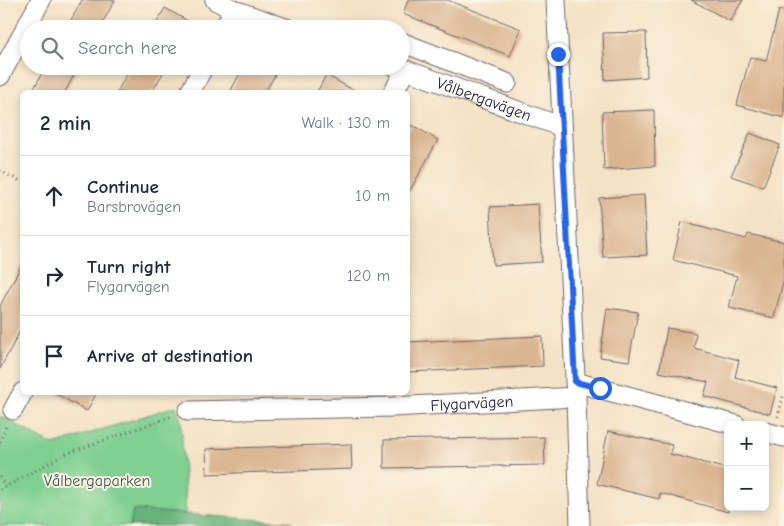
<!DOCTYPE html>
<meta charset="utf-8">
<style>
body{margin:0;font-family:"Comic Neue",sans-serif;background:#f2f2f3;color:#1f2937}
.controls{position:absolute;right:15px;bottom:15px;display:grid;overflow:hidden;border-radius:8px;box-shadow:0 2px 8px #0003}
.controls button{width:45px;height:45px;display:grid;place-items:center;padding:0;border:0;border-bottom:1px solid #e0e1e3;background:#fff;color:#1f2937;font:25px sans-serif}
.stop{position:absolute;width:15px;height:15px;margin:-11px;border:4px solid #2563eb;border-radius:50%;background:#fff}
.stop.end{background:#2563eb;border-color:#fff;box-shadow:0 1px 5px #0008}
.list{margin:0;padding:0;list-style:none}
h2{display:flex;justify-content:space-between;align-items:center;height:65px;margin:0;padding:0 20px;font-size:21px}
h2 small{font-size:16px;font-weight:400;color:#747a83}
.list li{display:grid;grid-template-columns:32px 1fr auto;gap:15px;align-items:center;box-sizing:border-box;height:80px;padding:0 20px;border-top:1px solid #e0e1e3}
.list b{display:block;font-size:19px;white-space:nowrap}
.list p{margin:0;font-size:16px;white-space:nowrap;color:#747a83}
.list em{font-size:16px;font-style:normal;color:#747a83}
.icon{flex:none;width:28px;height:28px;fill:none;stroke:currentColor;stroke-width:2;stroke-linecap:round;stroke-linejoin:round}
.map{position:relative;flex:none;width:784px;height:526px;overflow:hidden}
.search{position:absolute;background:#fff;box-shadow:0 2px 8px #0003;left:20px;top:20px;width:390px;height:55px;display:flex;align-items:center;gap:12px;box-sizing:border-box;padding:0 18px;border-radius:28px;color:#747a83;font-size:19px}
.panel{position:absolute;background:#fff;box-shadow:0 2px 8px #0003;left:20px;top:90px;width:390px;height:305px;border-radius:8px}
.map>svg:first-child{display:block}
</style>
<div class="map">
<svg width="784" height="526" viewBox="0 0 784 526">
<rect width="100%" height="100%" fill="#fcf5e5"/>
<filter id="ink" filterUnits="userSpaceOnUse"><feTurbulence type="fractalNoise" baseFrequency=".02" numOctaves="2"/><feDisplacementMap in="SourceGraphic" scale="10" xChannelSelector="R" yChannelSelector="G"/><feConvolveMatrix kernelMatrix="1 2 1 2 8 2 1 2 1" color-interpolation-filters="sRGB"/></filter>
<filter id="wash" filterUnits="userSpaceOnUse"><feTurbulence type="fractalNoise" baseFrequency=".0096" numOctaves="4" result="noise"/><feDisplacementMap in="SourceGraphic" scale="20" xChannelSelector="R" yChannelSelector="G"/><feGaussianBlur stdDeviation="1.12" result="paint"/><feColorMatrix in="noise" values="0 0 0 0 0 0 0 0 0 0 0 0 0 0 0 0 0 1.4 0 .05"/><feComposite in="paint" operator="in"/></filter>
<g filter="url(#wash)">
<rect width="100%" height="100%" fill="#f4e2c5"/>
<path fill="#7fd091" stroke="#507966" d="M176,406L181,420L186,514L133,510L130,526H0V416L53,445Z"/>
<path fill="#67b27b" stroke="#446a5b" d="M133,510L290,522L294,526H130Z"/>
<g id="blocks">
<path fill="#dab591" d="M82,0H115L99,29H66Z
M408,0H447L521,29L510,56L403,14Z
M691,0H743L730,21Z
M165,8L202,29H153Z
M779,10L784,11V118L737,105L750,57L766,61Z
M646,32L647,77L605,80L603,33Z
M46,66H79L65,92H32Z
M131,66H167L152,92H117Z
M244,66H260L275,75L265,92H230Z
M326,75L357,92H317Z
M654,110L655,166L604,170L602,112Z
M412,125L438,140L408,194V133Z
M750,133L780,145L763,187L731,176Z
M644,195L647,255L603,257L599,198Z
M538,204L542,262L493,265L490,207Z
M682,222L746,239L748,234L784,242V278L774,318L729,308L737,276L673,260Z
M22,264V327L0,369V306Z
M607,308L638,312L629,361L600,357Z
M667,328L696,333L694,348L739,360L735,377L777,388L770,414L704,396L708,382L659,372Z
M542,336L543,366L408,372V342Z
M53,392H97L87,411Z
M608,431L672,445L670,454L728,469V512L660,493L659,499L597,484Z
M544,437L545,465L384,468V440Z
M351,444L352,469L207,474L206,449Z"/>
</g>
</g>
<g filter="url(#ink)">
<use href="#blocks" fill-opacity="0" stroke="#6c656b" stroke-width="1"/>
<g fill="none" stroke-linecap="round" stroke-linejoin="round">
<g stroke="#6c656b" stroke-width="21">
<g id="minor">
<path d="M215,0L234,10L288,29"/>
<path d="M556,0L576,397L580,526"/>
<path d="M224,29L234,10"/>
<path d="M401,42L507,83"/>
<path id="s1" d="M395,66L562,127"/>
<path d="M0,76L41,0"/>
<path d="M190,92L204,66"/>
<path d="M393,92L406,70"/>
<path d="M575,382L736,425"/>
<path d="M13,410L23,392"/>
<path id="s2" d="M188,411L393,407L576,397"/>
<path d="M765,432L784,437"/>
</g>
</g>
<path stroke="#6c656b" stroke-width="3" stroke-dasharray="1 4" stroke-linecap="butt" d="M0,171L22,182
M778,417L784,393
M0,442L6,426
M0,477L5,487
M0,490L65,454L173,416"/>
<use href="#minor" stroke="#fff" stroke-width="19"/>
</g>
</g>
<g fill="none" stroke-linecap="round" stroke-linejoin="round" filter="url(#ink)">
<path stroke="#2563eb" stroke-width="6" d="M558,54L575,382L600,388"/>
</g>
<g text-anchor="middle" stroke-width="4" stroke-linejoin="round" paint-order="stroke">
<g font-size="16" fill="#22223b" stroke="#fcf5e5">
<text dy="6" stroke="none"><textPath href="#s1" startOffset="95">Vålbergavägen</textPath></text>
<text dy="6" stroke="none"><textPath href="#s2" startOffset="284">Flygarvägen</textPath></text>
</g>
<g font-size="16" fill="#3e5655" stroke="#fcf5e5">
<text x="97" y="486">Vålbergaparken</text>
</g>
</g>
</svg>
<div class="controls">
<button>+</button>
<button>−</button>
</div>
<div class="stop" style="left:600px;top:388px"></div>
<div class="stop end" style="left:558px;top:54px"></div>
<div class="search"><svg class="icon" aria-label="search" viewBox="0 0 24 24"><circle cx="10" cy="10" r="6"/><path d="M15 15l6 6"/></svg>Search here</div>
<section class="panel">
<h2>2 min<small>Walk · 130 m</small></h2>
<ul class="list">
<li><svg class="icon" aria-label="ahead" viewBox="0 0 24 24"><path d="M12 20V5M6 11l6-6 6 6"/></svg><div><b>Continue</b><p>Barsbrovägen</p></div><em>10 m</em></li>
<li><svg class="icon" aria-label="right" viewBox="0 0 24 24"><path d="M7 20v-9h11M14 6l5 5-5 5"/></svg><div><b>Turn right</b><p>Flygarvägen</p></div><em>120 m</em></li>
<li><svg class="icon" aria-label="arrive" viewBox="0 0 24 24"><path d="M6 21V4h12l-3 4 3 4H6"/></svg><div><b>Arrive at destination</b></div></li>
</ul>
</section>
</div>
